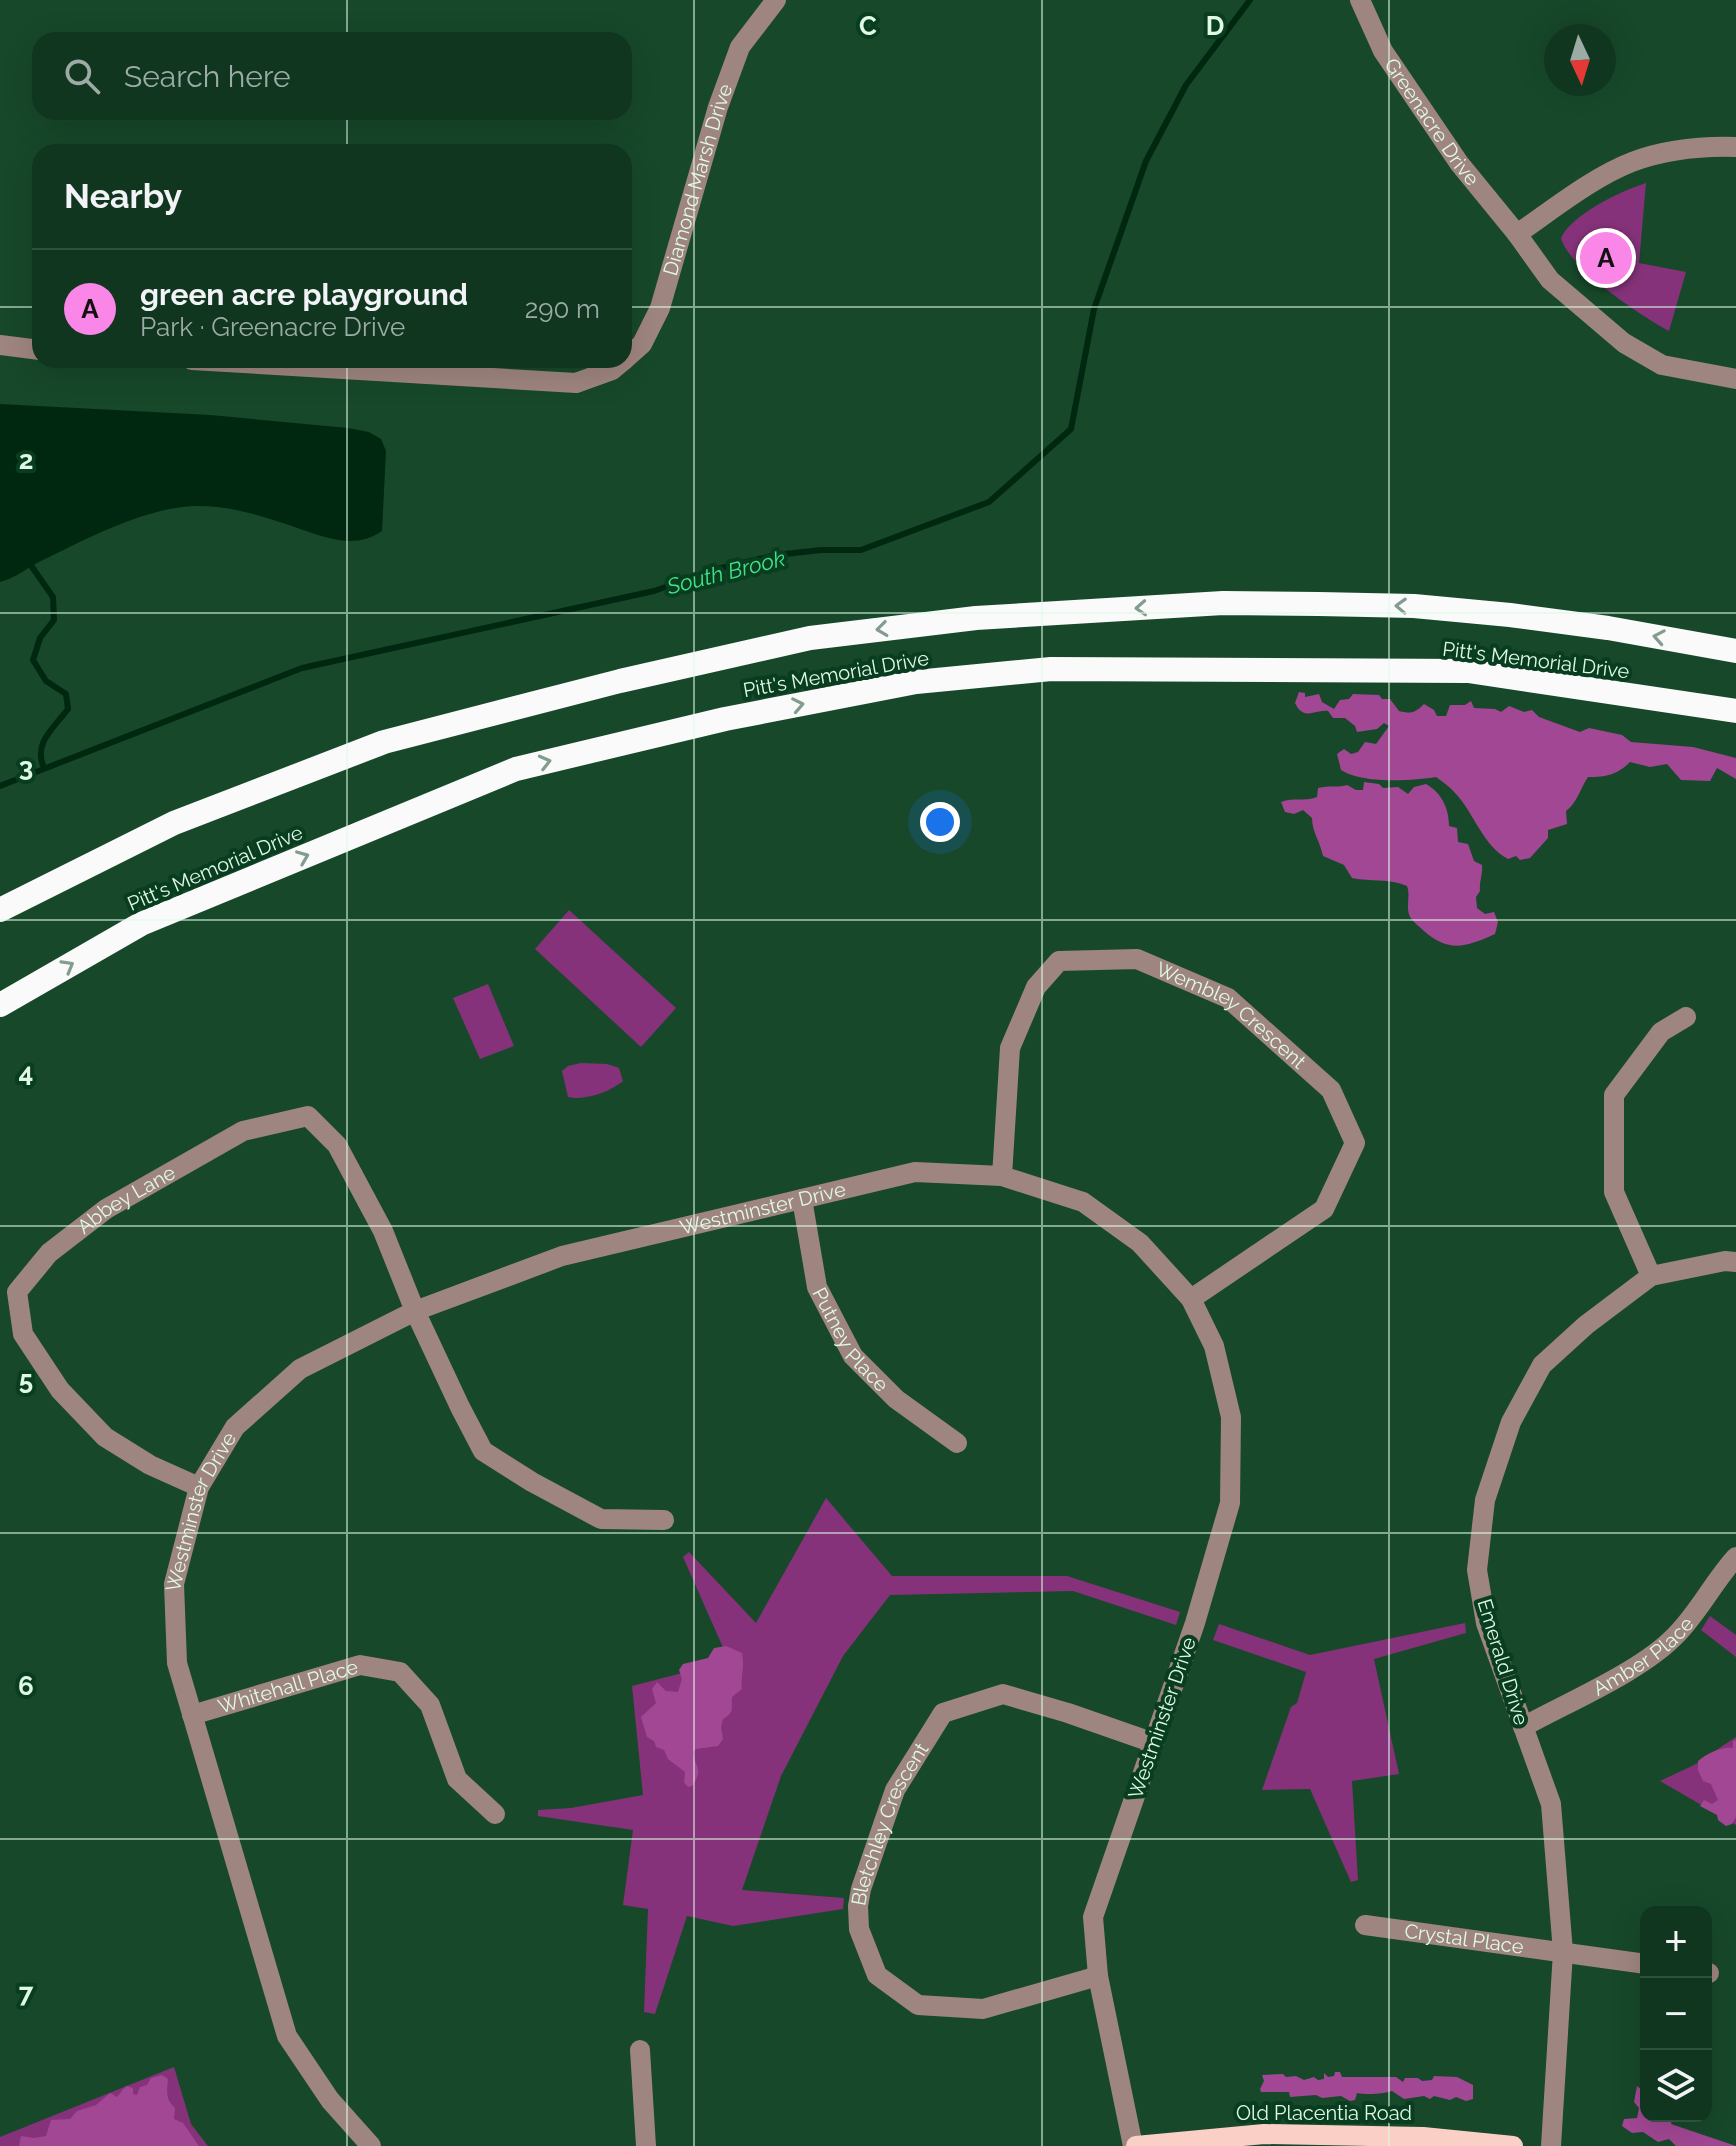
<!DOCTYPE html>
<meta charset="utf-8">
<style>
body{margin:0;font-family:Raleway,sans-serif;background:#1e412d;color:#f1f3f6}
.controls{position:absolute;right:24px;bottom:24px;display:grid;overflow:hidden;border-radius:16px;box-shadow:0 8px 32px #0002}
.controls button{width:72px;height:72px;display:grid;place-items:center;padding:0;border:0;border-bottom:2px solid #30503e;background:#113620;color:#f1f3f6;font:40px sans-serif}
.compass{position:absolute;left:1544px;top:24px;width:72px;height:72px;border-radius:50%;background:#113620;box-shadow:0 8px 32px #0002;rotate:176deg}
.you{position:absolute;left:940px;top:822px;width:28px;height:28px;margin:-20px;border:6px solid #fff;border-radius:50%;background:#1a73e8;box-shadow:0 0 0 12px #1a73e833}
.badge{display:grid;place-items:center;width:52px;height:52px;border-radius:50%;background:#fa87e7;color:#111;font-size:26px;font-weight:700}
.pin{position:absolute;translate:-50% -50%;border:4px solid #fff;box-shadow:0 2px 8px #0006}
.list{margin:0;padding:0;list-style:none}
h2{display:flex;justify-content:space-between;align-items:center;height:104px;margin:0;padding:0 32px;font-size:34px}
h2 small{font-size:26px;font-weight:400;color:#9caba5}
.list li{display:grid;grid-template-columns:52px 1fr auto;gap:24px;align-items:center;box-sizing:border-box;height:120px;padding:0 32px;border-top:2px solid #30503e}
.list b{display:block;font-size:30px;white-space:nowrap}
.list p{margin:0;font-size:26px;white-space:nowrap;color:#9caba5}
.list em{font-size:26px;font-style:normal;color:#9caba5}
.icon{flex:none;width:44px;height:44px;fill:none;stroke:currentColor;stroke-width:2;stroke-linecap:round;stroke-linejoin:round}
.map{position:relative;flex:none;width:1736px;height:2146px;overflow:hidden}
.search{position:absolute;background:#113620;box-shadow:0 8px 32px #0002;left:32px;top:32px;width:600px;height:88px;display:flex;align-items:center;gap:20px;box-sizing:border-box;padding:0 28px;border-radius:24px;color:#9caba5;font-size:30px}
.panel{position:absolute;background:#113620;box-shadow:0 8px 32px #0002;left:32px;top:144px;width:600px;height:224px;border-radius:24px}
.map>svg:first-child{display:block}
</style>
<div class="map">
<svg width="1736" height="2146" viewBox="0 0 1736 2146">
<rect width="100%" height="100%" fill="#17482a"/>
<path fill="#86327a" d="M1646,183L1639,263L1686,272L1669,331C1642,317 1568,267 1561,238C1572,214 1621,191 1646,183Z
M569,910L676,1008L641,1047L535,949Z
M488,984L514,1046L480,1059L453,998Z
M581,1063L607,1064L619,1068L623,1081C610,1092 585,1101 568,1097L562,1071L568,1066Z
M826,1498L892,1576H1067L1180,1612L1176,1625L1073,1591L890,1595L843,1656L781,1776L742,1890L844,1898L843,1909L733,1926L687,1916L655,2014L644,2012L648,1909L623,1905L633,1830L538,1816V1810L571,1808L643,1795L632,1686L729,1661L683,1557L689,1552L756,1623Z
M1710,1616L1736,1635V1657L1701,1630Z
M1465,1623L1466,1633L1374,1659L1399,1774L1352,1781L1358,1880L1351,1882L1310,1789L1262,1790L1291,1707L1297,1703L1306,1672L1213,1640L1219,1624L1310,1655Z
M1736,1737V1825L1660,1781L1694,1765Z
M174,2067L191,2124L208,2146H0V2137Z"/>
<path fill="#a24794" d="M1299,692L1305,693V697L1319,694L1322,702L1334,709L1340,700L1349,699L1353,694L1379,695L1382,699H1390L1399,711C1411,714 1415,713 1424,704L1434,710L1437,716H1446L1450,705H1465L1471,701L1474,708L1495,709L1501,712L1509,706L1524,712L1532,710L1539,717L1580,732L1589,728L1622,735L1631,742L1693,747L1736,758V779L1717,768L1710,781L1681,780L1667,764L1650,767L1630,762C1617,775 1606,777 1588,777C1580,789 1577,803 1566,811L1567,824L1548,830V838L1530,858L1520,860L1516,856L1508,859C1483,846 1474,813 1456,794C1450,787 1443,782 1436,777C1411,781 1363,784 1341,770L1337,754L1344,749L1351,754L1358,752L1365,742L1376,744L1389,726L1384,723L1377,729L1357,732L1355,726L1345,718H1333L1328,711C1315,709 1304,722 1295,703Z
M1364,782L1379,784L1383,788L1398,787L1408,794L1414,787L1426,784C1442,793 1449,809 1449,826L1457,828L1458,842L1468,844L1474,861L1482,865C1483,875 1479,881 1480,891L1476,897L1477,908L1485,914L1494,912L1498,922L1495,934C1466,947 1449,953 1424,931C1420,927 1413,922 1410,917C1405,906 1411,897 1407,886C1389,878 1371,882 1352,878L1344,865L1323,856C1320,841 1312,832 1312,818L1303,810L1294,814L1285,812L1281,802C1294,797 1304,802 1317,797L1318,788C1329,785 1340,788 1347,785L1356,790H1363Z
M726,1646L742,1653C745,1667 740,1680 742,1689L732,1697C731,1709 735,1712 723,1719L721,1727L723,1739L718,1746L696,1749L693,1752C695,1768 704,1768 692,1786L688,1787L684,1782L685,1772L668,1759L664,1750L656,1747L654,1741L647,1737L641,1717L656,1703L652,1689L657,1682L666,1691L678,1692L682,1679L679,1670L683,1664L708,1658L714,1648Z
M1736,1740V1817L1732,1824L1726,1826L1718,1820L1717,1815L1700,1806L1704,1800L1712,1804L1718,1800L1711,1784L1703,1781L1698,1770V1761C1706,1754 1722,1746 1733,1748V1741Z
M1335,2072H1340L1342,2077H1396L1403,2082L1405,2078H1418L1422,2081L1432,2080L1434,2076L1457,2077L1473,2085V2099L1466,2101L1456,2097L1450,2100L1434,2096L1430,2099L1424,2096L1404,2099L1392,2091C1383,2094 1367,2095 1357,2093L1355,2100L1350,2101L1341,2096L1322,2098L1316,2095L1290,2097L1289,2092H1261L1260,2089L1264,2081L1262,2075L1283,2074L1286,2077L1296,2076L1304,2080L1314,2077L1318,2080L1324,2079V2073L1328,2077L1334,2076Z
M162,2075L168,2079C167,2091 165,2099 175,2108L174,2119L183,2123L199,2146H19L21,2136L34,2138L46,2136L51,2120L70,2119L77,2111L96,2105L110,2093L117,2097L126,2086L133,2088V2094L137,2095L140,2087L147,2085L151,2078Z
M1637,2086L1646,2093V2116H1673L1671,2124L1736,2146H1676L1669,2139L1658,2142L1643,2132L1632,2133L1622,2126L1624,2119L1637,2118L1639,2108L1634,2102Z"/>
<path fill="#002811" d="M0,404L210,415L348,428L369,432L381,439L386,451L382,531C351,553 315,533 283,523C256,514 227,506 199,506C148,506 88,538 43,560C28,567 16,578 0,582Z"/>
<g fill="none" stroke-linecap="round" stroke-linejoin="round">
<path stroke="#002811" stroke-width="6" d="M32,567L53,597L54,620L40,638L33,660L46,681L66,694L68,709C53,729 33,743 44,768
M0,786L302,668L654,591L717,569L776,555L821,550H861L989,502L1071,429L1094,309L1146,161L1186,85L1250,0"/>
<g stroke="#9f857f" stroke-width="20">
<path id="s1" d="M1360,0L1383,51L1459,163L1517,234L1550,280L1624,343L1662,365L1736,379"/>
<path d="M1517,234C1552,210 1593,177 1632,162C1664,150 1702,146 1736,147"/>
<path d="M0,345L40,350"/>
<path d="M192,360L576,383L612,370L624,360"/>
<path id="s2" d="M624,360L642,344L660,308L718,107L740,47L776,0"/>
<path id="s3" d="M1002,1176L1010,1048L1036,987L1059,961L1137,959L1228,998L1331,1090L1355,1143L1324,1209L1191,1299"/>
<path id="s4" d="M802,1199L817,1287L853,1356L896,1399L957,1443"/>
<path d="M1651,1276L1614,1192V1095L1661,1032L1686,1017"/>
<path id="s5" d="M199,1487L150,1465L105,1437L60,1390L23,1334L17,1292L49,1253L106,1209L243,1131L308,1116L337,1145L383,1231L415,1311L460,1407L483,1451L532,1482L601,1519L664,1520"/>
<path id="s6" d="M192,1715L360,1665L400,1672L430,1705L457,1779L495,1814"/>
<path id="s7" d="M1523,1727C1568,1702 1642,1671 1676,1635C1699,1612 1714,1581 1736,1557"/>
<path id="s8" d="M1365,1925L1646,1964"/>
<path d="M1706,1972L1709,1973"/>
<path id="s9" d="M1098,1976L983,2009L918,2005L877,1975L859,1929L858,1906L861,1889L895,1790L943,1713L1003,1694L1068,1713L1154,1743"/>
<path d="M640,2050L646,2146"/>
<path id="s10" d="M371,2146L330,2100L287,2036L177,1663L174,1584L199,1487L235,1427L300,1369L415,1311L562,1256L915,1172L1002,1176L1083,1202L1140,1243L1191,1299L1214,1346L1231,1417L1230,1503L1195,1623L1093,1917L1098,1976L1133,2146"/>
<path d="M1551,2146L1563,1952L1551,1804L1486,1623L1477,1570L1485,1500L1511,1422L1542,1365L1586,1325L1651,1276L1725,1261L1736,1262"/>
</g>
<path stroke="#fad0c6" stroke-width="20" d="M1136,2146L1264,2134L1423,2137L1513,2146"/>
<path stroke="#fafafa" stroke-width="24" d="M0,910L174,823L384,742L620,681L810,638L976,618L1223,603L1319,604L1414,606L1510,615L1608,628L1736,651
M0,1005L141,924L516,769L725,719L916,682L1051,669L1468,671L1736,711"/>
</g>
<defs><path id="oneway-chevron" d="M-2-3.5L2.5 0L-2 3.5" fill="none" stroke-width="1.6" stroke-linecap="round" stroke-linejoin="round" transform="scale(2)"/></defs>
<g stroke="#829c8d">
<use href="#oneway-chevron" transform="translate(1401 606) rotate(-178)"/>
<use href="#oneway-chevron" transform="translate(1141 608) rotate(177)"/>
<use href="#oneway-chevron" transform="translate(882 629) rotate(173)"/>
<use href="#oneway-chevron" transform="translate(1659 637) rotate(-170)"/>
<use href="#oneway-chevron" transform="translate(798 705) rotate(-11)"/>
<use href="#oneway-chevron" transform="translate(545 762) rotate(-14)"/>
<use href="#oneway-chevron" transform="translate(303 857) rotate(-22)"/>
<use href="#oneway-chevron" transform="translate(68 966) rotate(-30)"/>
</g>
<path fill="none" stroke="#dff9e6" stroke-width="2" stroke-opacity="0.55" d="M347,0V40M694,0V2146M1042,0V2146M1389,0V2146M347,112V152M0,307H40M624,307H1736M347,360V2146M0,613H1736M0,920H1736M0,1226H1736M0,1533H1736M0,1839H1736"/>
<g text-anchor="middle" stroke-width="8" stroke-linejoin="round" paint-order="stroke">
<g font-size="20" fill="#dff9e6" stroke="#093d20">
<text dy="7" stroke="none"><textPath href="#s1" startOffset="142">Greenacre Drive</textPath></text>
<text dy="7" stroke="none"><textPath href="#s2" startOffset="198">Diamond Marsh Drive</textPath></text>
<text transform="translate(1536 660) rotate(7)" y="7">Pitt's Memorial Drive</text>
<text transform="translate(836 674) rotate(-10)" y="7">Pitt's Memorial Drive</text>
<text transform="translate(215 868) rotate(-23)" y="7">Pitt's Memorial Drive</text>
<text dy="7" stroke="none"><textPath href="#s3" startOffset="418">Wembley Crescent</textPath></text>
<text dy="7" stroke="none"><textPath href="#s5" startOffset="426">Abbey Lane</textPath></text>
<text dy="7" stroke="none"><textPath href="#s10" startOffset="1356">Westminster Drive</textPath></text>
<text dy="7" stroke="none"><textPath href="#s4" startOffset="152">Putney Place</textPath></text>
<text dy="7" stroke="none"><textPath href="#s10" startOffset="684">Westminster Drive</textPath></text>
<text dy="7" stroke="none"><textPath href="#s7" startOffset="140">Amber Place</textPath></text>
<text transform="translate(1503 1662) rotate(73)" y="7">Emerald Drive</text>
<text dy="7" stroke="none"><textPath href="#s6" startOffset="100">Whitehall Place</textPath></text>
<text transform="translate(1162 1718) rotate(-71)" y="7">Westminster Drive</text>
<text dy="7" stroke="none"><textPath href="#s9" startOffset="396">Bletchley Crescent</textPath></text>
<text dy="7" stroke="none"><textPath href="#s8" startOffset="100">Crystal Place</textPath></text>
<text x="1324" y="2120">Old Placentia Road</text>
</g>
<g font-size="22" font-style="italic" fill="#43e287" stroke="#093d20">
<text transform="translate(726 572) rotate(-14)" y="8">South Brook</text>
</g>
</g>
<g font-size="26" text-anchor="middle" font-weight="bold" fill="#dff9e6" stroke="#093d20" stroke-width="8" stroke-linejoin="round" paint-order="stroke">
<text x="868" y="35">C</text>
<text x="1215" y="35">D</text>
<text x="26" y="469">2</text>
<text x="26" y="776">3</text>
<text x="26" y="1082">4</text>
<text x="26" y="1389">5</text>
<text x="26" y="1695">6</text>
<text x="26" y="2002">7</text>
</g>
</svg>
<div class="controls">
<button>+</button>
<button>−</button>
<button><svg class="icon" aria-label="layers" viewBox="0 0 24 24"><path d="M12 4l9 5-9 5-9-5zM3 14l9 5 9-5"/></svg></button>
</div>
<svg class="compass" viewBox="-18 -18 36 36"><path d="M0-13l5 13h-10z" fill="#e53935"/><path d="M0 13l5-13h-10z" fill="#9caba5"/></svg>
<div class="you"></div>
<div class="pin badge" style="left:1606px;top:258px">A</div>
<div class="search"><svg class="icon" aria-label="search" viewBox="0 0 24 24"><circle cx="10" cy="10" r="6"/><path d="M15 15l6 6"/></svg>Search here</div>
<section class="panel">
<h2>Nearby<small></small></h2>
<ul class="list">
<li><span class="badge">A</span><div><b>green acre playground</b><p>Park · Greenacre Drive</p></div><em>290 m</em></li>
</ul>
</section>
</div>
